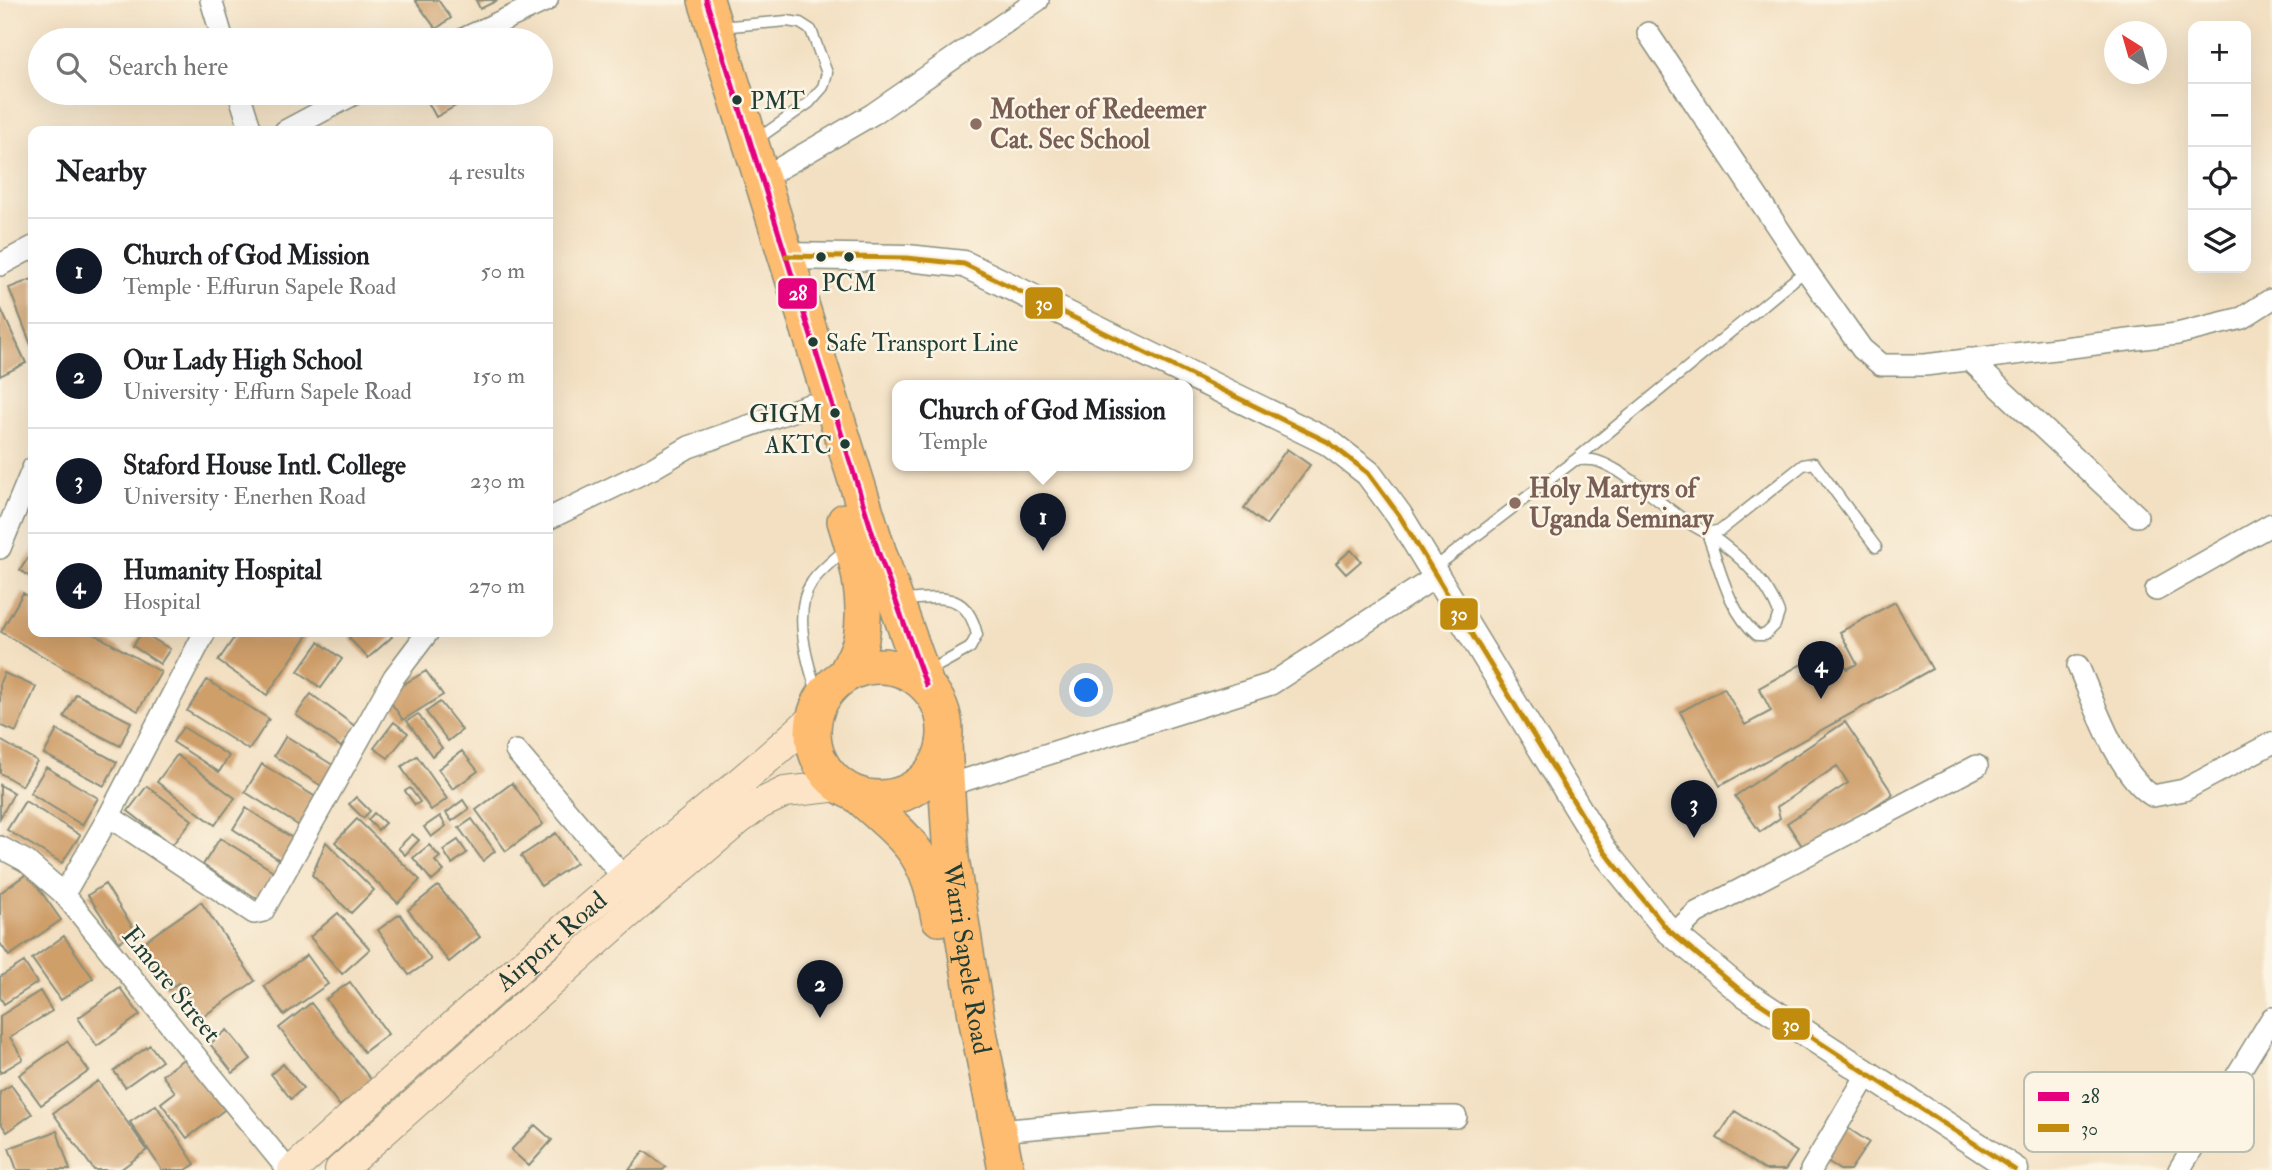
<!DOCTYPE html>
<meta charset="utf-8">
<style>
body{margin:0;font-family:"IM FELL Double Pica",serif;background:#f2f2f2;color:#202124}
.controls{position:absolute;right:21px;top:21px;display:grid;overflow:hidden;border-radius:14px;box-shadow:0 7px 28px #0002}
.controls button{width:63px;height:63px;display:grid;place-items:center;padding:0;border:0;border-bottom:2px solid #e0e0e0;background:#fff;color:#202124;font:35px sans-serif}
.compass{position:absolute;left:2104px;top:21px;width:63px;height:63px;border-radius:50%;background:#fff;box-shadow:0 7px 28px #0002;rotate:323deg}
.you{position:absolute;left:1087px;top:691px;width:24px;height:24px;margin:-18px;border:5px solid #fff;border-radius:50%;background:#1a73e8;box-shadow:0 0 0 10px #1a73e833}
.badge{display:grid;place-items:center;width:46px;height:46px;border-radius:50%;background:#111827;color:#fff;font-size:23px;font-weight:700}
.pin{position:absolute;translate:-50% -58px;filter:drop-shadow(0 2px 4px #0008)}
.pin::after{content:'';position:absolute;top:37px;width:24px;height:21px;background:inherit;clip-path:polygon(0 0,100% 0,50% 100%)}
.popup{position:absolute;left:892px;top:380px;width:301px;height:91px;box-sizing:border-box;display:grid;place-content:center;border-radius:14px;background:#fff;filter:drop-shadow(0 2px 5px #0005);font-size:23px;white-space:nowrap;color:#757577}
.popup b{font-size:26px;color:#202124}
.popup::after{content:'';position:absolute;left:50%;top:100%;margin-left:-14px;border:14px solid transparent;border-top-color:#fff}
.list{margin:0;padding:0;list-style:none}
h2{display:flex;justify-content:space-between;align-items:center;height:91px;margin:0;padding:0 28px;font-size:30px}
h2 small{font-size:23px;font-weight:400;color:#757577}
.list li{display:grid;grid-template-columns:46px 1fr auto;gap:21px;align-items:center;box-sizing:border-box;height:105px;padding:0 28px;border-top:2px solid #e0e0e0}
.list b{display:block;font-size:26px;white-space:nowrap}
.list p{margin:0;font-size:23px;white-space:nowrap;color:#757577}
.list em{font-size:23px;font-style:normal;color:#757577}
.icon{flex:none;width:38px;height:38px;fill:none;stroke:currentColor;stroke-width:2;stroke-linecap:round;stroke-linejoin:round}
.map{position:relative;flex:none;width:2272px;height:1170px;overflow:hidden}
.search{position:absolute;background:#fff;box-shadow:0 7px 28px #0002;left:28px;top:28px;width:525px;height:77px;display:flex;align-items:center;gap:18px;box-sizing:border-box;padding:0 24px;border-radius:38px;color:#757577;font-size:26px}
.panel{position:absolute;background:#fff;box-shadow:0 7px 28px #0002;left:28px;top:126px;width:525px;height:511px;border-radius:14px}
.map>svg:first-child{display:block}
</style>
<div class="map">
<svg width="2272" height="1170" viewBox="0 0 2272 1170">
<rect width="100%" height="100%" fill="#fcf5e5"/>
<filter id="ink" filterUnits="userSpaceOnUse"><feTurbulence type="fractalNoise" baseFrequency=".0143" numOctaves="2"/><feDisplacementMap in="SourceGraphic" scale="14" xChannelSelector="R" yChannelSelector="G"/><feConvolveMatrix kernelMatrix="1 2 1 2 8 2 1 2 1" color-interpolation-filters="sRGB"/></filter>
<filter id="wash" filterUnits="userSpaceOnUse"><feTurbulence type="fractalNoise" baseFrequency=".00686" numOctaves="4" result="noise"/><feDisplacementMap in="SourceGraphic" scale="28" xChannelSelector="R" yChannelSelector="G"/><feGaussianBlur stdDeviation="1.57" result="paint"/><feColorMatrix in="noise" values="0 0 0 0 0 0 0 0 0 0 0 0 0 0 0 0 0 1.4 0 .05"/><feComposite in="paint" operator="in"/></filter>
<g filter="url(#wash)">
<rect width="100%" height="100%" fill="#f3e0c2"/>
<g id="blocks">
<path fill="#cf9f6b" d="M415,0H438L451,18L436,29Z
M476,0H498L480,9Z
M423,93H455L461,103L436,117Z
M32,279L33,283V350L9,288Z
M0,307L26,363L0,376Z
M1287,449L1310,465L1266,525L1244,508Z
M33,550V579L20,570Z
M1351,550L1361,561L1346,574L1336,563Z
M23,593L33,599V632H91L161,672L138,711L1,632Z
M1895,602L1932,669L1720,786L1680,712L1724,688L1745,725L1771,711L1759,688L1834,646L1847,669L1857,664L1840,632Z
M142,632L170,649L160,664L133,646Z
M238,632H310L267,695L218,661Z
M356,632H388L392,637L368,658L349,638Z
M319,642L342,659L321,688L298,671Z
M426,671L443,695L403,720L386,695Z
M4,673L36,687L16,732L0,725V682Z
M207,680L269,719L249,750L187,711Z
M76,694L131,722L120,746L64,717Z
M311,694L356,727L341,747L296,715Z
M440,702L462,730L448,741L426,712Z
M418,714L442,748L432,756L407,721Z
M394,722L408,733L388,758L374,748Z
M1845,722L1893,794L1806,852L1787,823L1848,783L1837,766L1777,807L1780,818L1760,832L1735,796Z
M183,727L229,756L219,772L173,742Z
M57,730L117,762L104,786L44,754Z
M286,736L336,767L323,787L274,756Z
M0,740L37,761L22,786L0,773Z
M462,751L478,771L453,789L438,769Z
M177,755L235,798L215,825L157,782Z
M417,756L447,799L431,810L401,767Z
M262,764L319,799L301,827L245,792Z
M46,767L98,798L82,825L30,793Z
M512,783L543,824L506,851L476,810Z
M0,785L14,793L0,818Z
M147,786L192,820L172,845L128,811Z
M410,788L420,802L415,805L405,791Z
M356,797L370,811L363,818L349,804Z
M463,800L469,809L452,821L446,813Z
M25,801L80,835L62,863L7,830Z
M246,808L297,841L283,862L233,829Z
M374,813L385,823L378,830L368,820Z
M440,816L446,826L431,837L424,827Z
M357,819L420,880L398,903L335,842Z
M472,819L495,851L483,861L459,828Z
M556,833L576,863L541,886L521,856Z
M412,834L419,840L405,855L398,848Z
M220,838L275,872L258,899L203,865Z
M458,840L467,853L452,864L443,850Z
M326,842L374,890L351,913L312,875Z
M429,845L440,857L435,861L444,871L432,881L413,858Z
M28,873L61,920L9,956L0,943V893Z
M105,884L135,931L119,942L88,895Z
M438,886L480,937L449,962L408,910Z
M201,902L255,981L202,1017L178,983L168,990L138,946Z
M338,913L370,949L342,974L310,937Z
M400,914L431,960L409,975L378,930Z
M64,936L93,978L61,1000L32,959Z
M307,955L328,984L284,1015L264,986Z
M24,962L37,983L4,1004L0,997V977Z
M350,982L388,1034L364,1052L326,999Z
M120,988L140,1015L97,1046L78,1018Z
M40,991L52,1011L10,1037L23,1059L0,1073V1016Z
M311,1003L372,1081L340,1106L279,1028Z
M227,1030L251,1059L233,1073L210,1044Z
M67,1041L89,1071L41,1105L19,1075Z
M150,1045L162,1061L125,1087L114,1071Z
M189,1055L228,1107L187,1138L161,1103L175,1092L162,1075Z
M283,1064L303,1088L291,1099L271,1074Z
M98,1081L147,1150L120,1170H94L53,1113Z
M11,1085L32,1114L7,1132L0,1122V1092Z
M156,1105L195,1164L186,1170H162L130,1122Z
M1735,1111L1797,1152L1785,1170H1765L1717,1138Z
M535,1125L552,1140L529,1166L511,1150Z
M1846,1127L1869,1142L1850,1170H1840L1824,1160Z
M57,1131L70,1170H17L9,1148Z
M644,1151L666,1167L663,1170H629Z"/>
</g>
</g>
<g filter="url(#ink)">
<use href="#blocks" fill-opacity="0" stroke="#898e7b" stroke-width="2"/>
<g fill="none" stroke-linecap="round" stroke-linejoin="round">
<g stroke="#898e7b" stroke-width="13">
<path id="service" d="M720,27L787,21L800,23L811,30L827,73L823,87L809,103L756,140
M1575,460C1582,460 1590,459 1597,461C1630,471 1670,516 1707,533L1721,530L1803,465L1814,463L1876,547
M1707,533C1737,553 1766,579 1779,613L1775,625L1765,635H1757C1728,611 1720,567 1707,533Z
M1433,569L1575,460L1806,270
M902,600C940,598 967,590 977,635L970,648L925,673
M820,700C809,670 791,612 812,582C820,570 836,558 847,548"/>
</g>
<g stroke="#898e7b" stroke-width="24">
<path id="minor" d="M211,0L223,40
M1648,33L1806,270L1862,349L1881,365H1925L2177,334L2242,318L2270,300
M461,40L547,0
M239,93L251,131
M285,131L356,93
M763,178L873,114L1038,0
M0,265L33,247
M1969,359L2137,516
M548,519L653,468L689,447L809,405
M0,548L33,468
M2156,590L2272,524
M2078,666C2095,704 2118,775 2153,796L2184,790L2272,743
M516,751L624,878
M946,786L1271,684L1437,576
M109,816L254,913L263,911L394,677L428,632
M0,847L26,861L64,894L288,1170
M64,894L109,816L205,632
M1674,934L1696,913L1977,766
M998,1131L1158,1117H1456
M1811,1170L1867,1075
M2179,1170L2272,1018"/>
</g>
<g stroke="#898e7b" stroke-width="29">
<path id="tertiary" d="M786,256L907,258L964,264L1328,442L1368,473L1399,515L1604,851L1667,929L1741,991L2015,1170"/>
</g>
<g stroke="#898e7b" stroke-width="32">
<g id="secondary">
<path id="s1" d="M293,1170C402,1071 511,973 623,879C687,825 753,774 813,718"/>
<path d="M340,1170L624,917L737,821L760,804L785,792L840,786"/>
</g>
</g>
<g stroke="#898e7b" stroke-width="38">
<g id="trunk">
<path d="M706,0L878,551L926,685"/>
<path d="M845,521C857,559 868,599 861,639C859,650 851,663 846,674"/>
<circle cx="879" cy="732" r="66"/>
<path id="s2" d="M944,745L951,858L977,1022L1006,1170"/>
<path d="M859,796C908,841 926,849 939,918"/>
</g>
</g>
<use href="#service" stroke="#fff" stroke-width="10"/>
<use href="#minor" stroke="#fff" stroke-width="21"/>
<use href="#tertiary" stroke="#fff" stroke-width="26"/>
<use href="#secondary" stroke="#fee4c6" stroke-width="30"/>
<use href="#trunk" stroke="#fdbc70" stroke-width="35"/>
<g stroke="#fcf5e5" stroke-width="10">
<path id="bus-1" d="M706,0L878,551L926,685"/>
</g>
<g stroke="#fcf5e5" stroke-width="10">
<path id="bus-2" d="M786,256L907,258L964,264L1328,442L1368,473L1399,515L1604,851L1667,929L1741,991L2015,1170"/>
</g>
<use href="#bus-1" stroke="#e5007d" stroke-width="5"/>
<use href="#bus-2" stroke="#c18c0d" stroke-width="5"/>
</g>
</g>
<g fill="#1f3d34" stroke="#fcf5e5" stroke-width="2.5">
<circle cx="737" cy="100" r="6"/>
<circle cx="821" cy="257" r="6"/>
<circle cx="849" cy="257" r="6"/>
<circle cx="813" cy="342" r="6"/>
<circle cx="835" cy="413" r="6"/>
<circle cx="845" cy="444" r="6"/>
</g>
<g fill="#8d6e63" stroke="#fcf5e5" stroke-width="2.5">
<circle cx="976" cy="124" r="7"/>
<circle cx="1515" cy="503" r="7"/>
</g>
<g text-anchor="middle" stroke-width="5" stroke-linejoin="round" paint-order="stroke">
<g font-size="24" fill="#1f3d34" stroke="#fcf5e5" text-anchor="start">
<text x="750" y="109">PMT</text>
<text x="849" y="291" text-anchor="middle">PCM</text>
<text x="826" y="351">Safe Transport Line</text>
<text x="822" y="422" text-anchor="end">GIGM</text>
<text x="832" y="453" text-anchor="end">AKTC</text>
</g>
<g font-size="26" font-weight="bold" fill="#785e54" stroke="#fcf5e5" text-anchor="start">
<text x="990" y="118">Mother of Redeemer<tspan x="990" dy="30">Cat. Sec School</tspan></text>
<text x="1529" y="497">Holy Martyrs of<tspan x="1529" dy="30">Uganda Seminary</tspan></text>
</g>
<g font-size="26" fill="#1f3d34" stroke="#fcf5e5">
<text dy="9" stroke="none"><textPath href="#s1" startOffset="345">Airport Road</textPath></text>
<text dy="9" stroke="none"><textPath href="#s2" startOffset="215">Warri Sapele Road</textPath></text>
<text transform="translate(172 984) rotate(51)" y="9">Emore Street</text>
</g>
</g>
<rect x="2024" y="1072" width="230" height="80" rx="10" fill="#fcf5e5" stroke="#babeb0" stroke-width="2"/>
<rect x="2038" y="1092" width="31" height="9" fill="#e5007d"/>
<rect x="2038" y="1124" width="31" height="8" fill="#c18c0d"/>
<g font-size="19" fill="#1f3d34">
<text x="2081" y="1103">28</text>
<text x="2081" y="1135">30</text>
</g>
<g stroke="#fcf5e5" stroke-width="2.5">
<rect x="777" y="277" width="41" height="33" rx="7" fill="#e5007d"/>
<rect x="1024" y="286" width="40" height="34" rx="7" fill="#c18c0d"/>
<rect x="1439" y="597" width="40" height="34" rx="7" fill="#c18c0d"/>
<rect x="1771" y="1007" width="40" height="34" rx="7" fill="#c18c0d"/>
</g>
<g font-size="19" text-anchor="middle" font-weight="bold" fill="#fff">
<text x="798" y="300">28</text>
<text x="1044" y="310">30</text>
<text x="1459" y="620">30</text>
<text x="1791" y="1031">30</text>
</g>
</svg>
<div class="controls">
<button>+</button>
<button>−</button>
<button><svg class="icon" aria-label="locate" viewBox="0 0 24 24"><circle cx="12" cy="12" r="6"/><path d="M12 2v4M12 18v4M2 12h4M18 12h4"/></svg></button>
<button><svg class="icon" aria-label="layers" viewBox="0 0 24 24"><path d="M12 4l9 5-9 5-9-5zM3 14l9 5 9-5"/></svg></button>
</div>
<svg class="compass" viewBox="-18 -18 36 36"><path d="M0-13l5 13h-10z" fill="#e53935"/><path d="M0 13l5-13h-10z" fill="#757577"/></svg>
<div class="you"></div>
<div class="pin badge" style="left:1043px;top:551px">1</div>
<div class="popup"><b>Church of God Mission</b>Temple</div>
<div class="pin badge" style="left:820px;top:1018px">2</div>
<div class="pin badge" style="left:1694px;top:838px">3</div>
<div class="pin badge" style="left:1821px;top:699px">4</div>
<div class="search"><svg class="icon" aria-label="search" viewBox="0 0 24 24"><circle cx="10" cy="10" r="6"/><path d="M15 15l6 6"/></svg>Search here</div>
<section class="panel">
<h2>Nearby<small>4 results</small></h2>
<ul class="list">
<li><span class="badge">1</span><div><b>Church of God Mission</b><p>Temple · Effurun Sapele Road</p></div><em>50 m</em></li>
<li><span class="badge">2</span><div><b>Our Lady High School</b><p>University · Effurn Sapele Road</p></div><em>150 m</em></li>
<li><span class="badge">3</span><div><b>Staford House Intl. College</b><p>University · Enerhen Road</p></div><em>230 m</em></li>
<li><span class="badge">4</span><div><b>Humanity Hospital</b><p>Hospital</p></div><em>270 m</em></li>
</ul>
</section>
</div>
